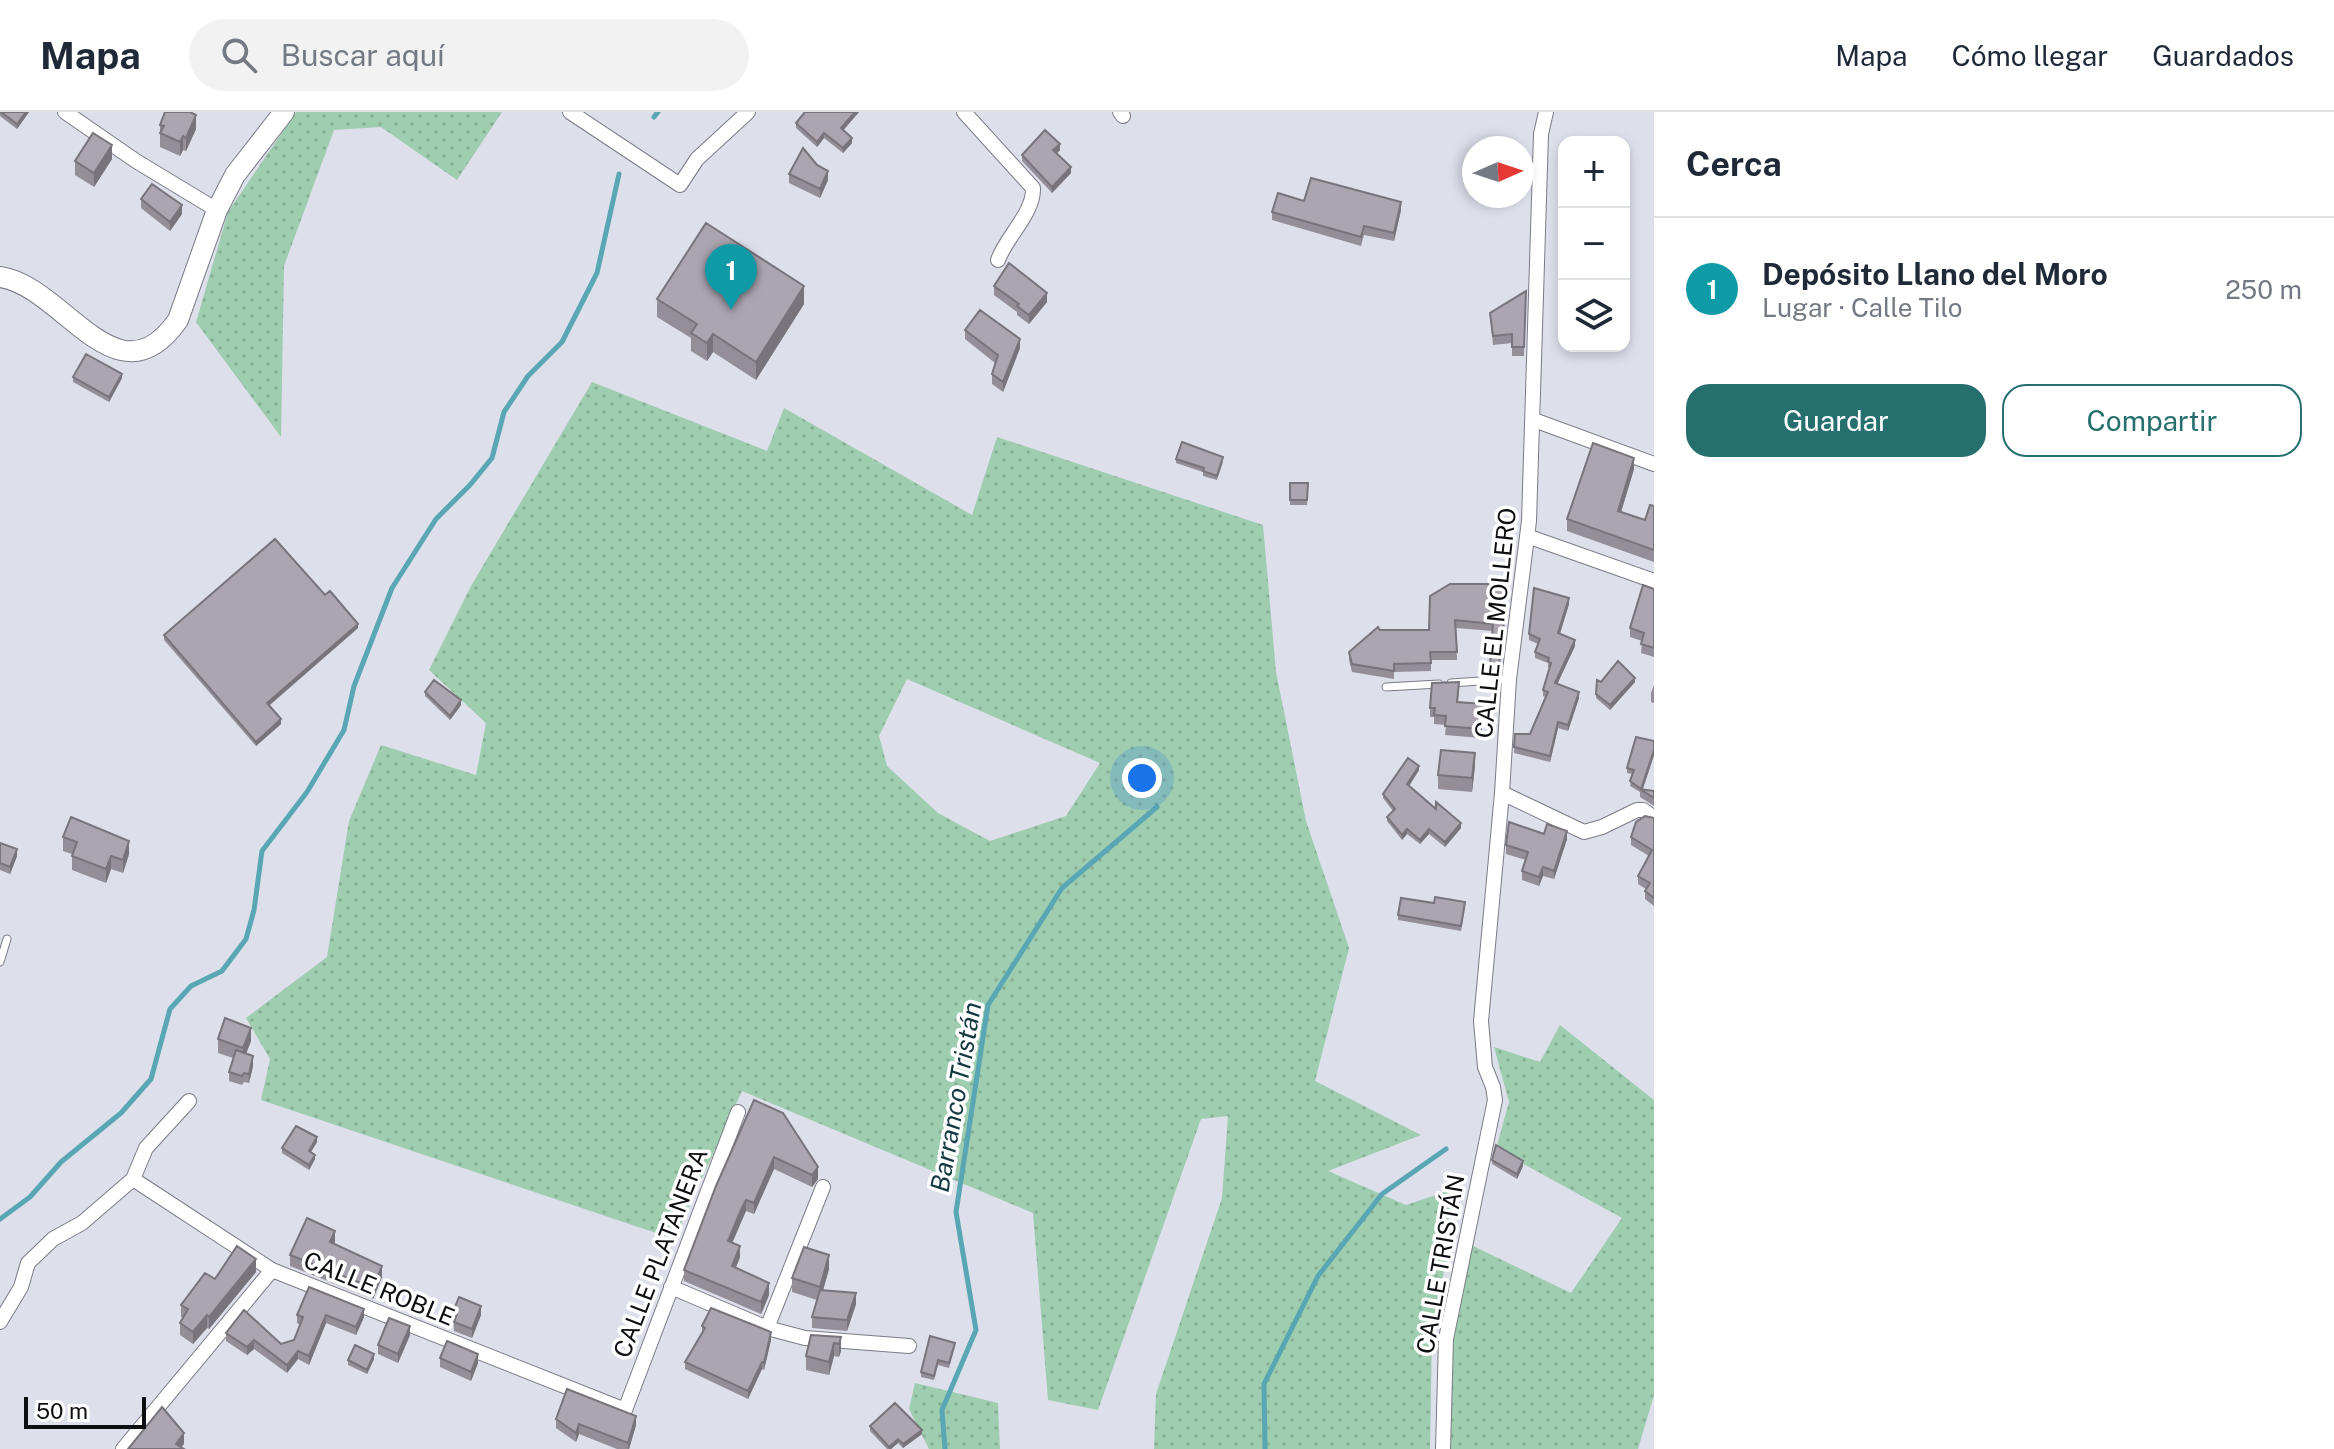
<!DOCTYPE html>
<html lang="es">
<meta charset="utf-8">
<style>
body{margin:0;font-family:"Public Sans",sans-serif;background:#f2f2f3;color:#1f2937}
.controls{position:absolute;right:24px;top:24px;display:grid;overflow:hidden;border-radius:16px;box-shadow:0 4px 12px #0003}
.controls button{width:72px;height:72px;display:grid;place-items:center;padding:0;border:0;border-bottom:2px solid #e0e1e3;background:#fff;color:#1f2937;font:40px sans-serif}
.compass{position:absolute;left:1462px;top:24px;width:72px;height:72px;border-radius:50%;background:#fff;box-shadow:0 4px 12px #0003;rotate:87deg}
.scale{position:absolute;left:24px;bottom:20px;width:122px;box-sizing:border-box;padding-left:8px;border:4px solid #0d0e12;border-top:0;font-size:22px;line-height:28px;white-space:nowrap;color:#0d0e12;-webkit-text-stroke:6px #fff;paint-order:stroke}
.you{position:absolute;left:1142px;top:666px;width:28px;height:28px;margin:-20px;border:6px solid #fff;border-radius:50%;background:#1a73e8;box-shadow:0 0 0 12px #1a73e833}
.badge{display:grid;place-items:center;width:52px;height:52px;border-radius:50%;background:#25706f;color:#fff;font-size:26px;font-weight:700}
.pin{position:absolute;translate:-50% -66px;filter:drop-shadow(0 2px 4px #0008)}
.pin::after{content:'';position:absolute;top:42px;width:28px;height:24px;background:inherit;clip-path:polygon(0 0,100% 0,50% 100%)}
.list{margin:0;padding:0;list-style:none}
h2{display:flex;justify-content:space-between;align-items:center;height:104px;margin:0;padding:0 32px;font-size:34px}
h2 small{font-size:26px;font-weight:400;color:#747a83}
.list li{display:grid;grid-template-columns:52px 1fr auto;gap:24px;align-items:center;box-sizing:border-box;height:144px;padding:0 32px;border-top:2px solid #e0e1e3}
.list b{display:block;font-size:30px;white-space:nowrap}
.list p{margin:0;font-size:26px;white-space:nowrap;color:#747a83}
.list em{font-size:26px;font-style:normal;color:#747a83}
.actions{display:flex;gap:16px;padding:24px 32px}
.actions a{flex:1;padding:18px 0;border:2px solid #25706f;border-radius:24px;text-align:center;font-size:28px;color:#25706f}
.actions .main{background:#25706f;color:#fff}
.icon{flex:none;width:44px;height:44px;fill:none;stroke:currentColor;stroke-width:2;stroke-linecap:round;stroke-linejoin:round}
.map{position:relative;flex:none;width:1654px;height:1337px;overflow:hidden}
header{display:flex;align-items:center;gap:48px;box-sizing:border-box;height:112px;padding:0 40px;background:#fff;border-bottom:2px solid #e0e1e3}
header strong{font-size:38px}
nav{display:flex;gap:44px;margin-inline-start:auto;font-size:28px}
.search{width:560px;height:72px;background:#f2f2f3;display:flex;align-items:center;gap:20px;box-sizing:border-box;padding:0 28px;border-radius:44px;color:#747a83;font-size:30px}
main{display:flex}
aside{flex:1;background:#fff}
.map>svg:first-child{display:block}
</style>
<header>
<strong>Mapa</strong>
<div class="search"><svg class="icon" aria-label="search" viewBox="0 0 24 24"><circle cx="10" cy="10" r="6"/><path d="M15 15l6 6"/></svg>Buscar aquí</div>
<nav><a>Mapa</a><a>Cómo llegar</a><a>Guardados</a></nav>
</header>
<main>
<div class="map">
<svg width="1654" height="1337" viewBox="0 0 1654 1337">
<defs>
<pattern id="grass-dots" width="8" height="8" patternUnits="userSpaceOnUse" patternTransform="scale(2)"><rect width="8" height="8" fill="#9ecdaf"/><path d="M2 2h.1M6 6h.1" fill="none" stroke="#87af96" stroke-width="1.8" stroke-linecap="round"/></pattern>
</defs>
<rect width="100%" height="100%" fill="#dddfeb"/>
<path fill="url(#grass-dots)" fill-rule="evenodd" d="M296,0H502L457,68L381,15L334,18L284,154L281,325L196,210L228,100Z
M592,270L767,339L784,296L972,403L997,325L1263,413L1276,560L1306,709L1349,836L1315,969L1421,1023L1328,1059L1406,1093L1460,1075L1432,1222L1430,1337H1154L1156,1282L1222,1086L1228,1004L1201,1007L1098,1298L1048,1288L1033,1101L742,979L674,1127L261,988L270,947L246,906L327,845L349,709L381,633L476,663L486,611L429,558L471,474ZM907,567L1100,651L1066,704L990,729L938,701L887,654L879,624Z
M1560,913L1654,988V1283L1638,1337H1449L1452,1235L1469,1132L1571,1181L1622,1106L1496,1037L1509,990L1494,935L1540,950Z
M915,1271L998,1291L1000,1337H929L909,1297Z"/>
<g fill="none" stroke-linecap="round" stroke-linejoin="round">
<path stroke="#59a6b4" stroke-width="5" d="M654,5L658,0
M0,1107L30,1085L61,1050L121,1001L151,967L170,897L191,874L222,859L246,827L254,798L262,739L307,680L344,618L354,574L392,476L436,407L470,373L492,346L504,300L528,264L562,230L597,161L619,62
M945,1337L942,1298L976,1218L956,1100L988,893L1062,776L1157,695
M1265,1337L1264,1272L1318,1164L1382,1082L1446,1037"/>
<g stroke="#7a7b86" stroke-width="9">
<path id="service" d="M1451,571L1509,567
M1386,575L1439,572
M0,850L7,827"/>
</g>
<g stroke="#7a7b86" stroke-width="16">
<path id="minor" d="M65,0L136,49L217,98
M570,0L680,73L697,47L748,0
M964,0L1033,76C1034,101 1006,125 998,148
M1120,0L1123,4
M1534,308L1654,352
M1527,424L1654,469
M1502,681L1584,720L1602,715L1637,698H1643L1654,706
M133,1067L272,1158L625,1298L738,1000
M671,1175L767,1216L805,1226L909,1234
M0,1210L21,1175L28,1151L53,1127L82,1111L133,1067L146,1036L189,989
M767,1216L823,1075
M123,1337L272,1158
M1443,1337L1446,1227L1495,988L1493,975L1485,955L1481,909L1502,681L1509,567L1529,409L1541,22L1546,0"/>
</g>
<g stroke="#7a7b86" stroke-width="22">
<path id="secondary" d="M0,165C64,174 117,295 178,208L217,98L235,63L284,0"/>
</g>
<use href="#service" stroke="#fff" stroke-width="7"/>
<use href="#minor" stroke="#fff" stroke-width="14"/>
<use href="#secondary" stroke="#fff" stroke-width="20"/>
</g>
<path fill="#938e97" d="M0,0H29L17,17L0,4Z
M859,0L843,18L852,31L843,41L824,26L817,35L796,16V11Z
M160,13L196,17L186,39L183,38L180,44L160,35Z
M1060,38L1057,41L1071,61L1052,81L1022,49V43Z
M112,47L94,75L75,63V49Z
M789,62L828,68L820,86L789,71Z
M141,87L182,102L170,119L141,96Z
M1304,89L1401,98L1394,129L1364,123L1361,134L1272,108V100Z
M994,174L1047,190L1029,212L1017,203V200L994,183Z
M1526,179L1524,244H1512V231L1493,233L1490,201Z
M657,187L804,192L756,268L713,240L707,249L691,239V226L657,205Z
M965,218L1020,236L1003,280L992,272V262L995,251L965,227Z
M73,265L122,266L109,290L73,270Z
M1176,347L1223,350L1217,368L1203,364V360L1176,351Z
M1634,357L1621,400L1645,408L1654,394V450L1567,419V407Z
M1290,371H1308L1307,393H1290Z
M1654,477V545L1641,541L1642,529L1630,525V516Z
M1508,480L1499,561L1490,559L1493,519L1456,516L1457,548H1431V559L1394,560V567L1352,560L1349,548V540L1380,518H1429Z
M325,483L358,516L270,593L281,612L256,634L164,528V523Z
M1569,492L1560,522L1575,534L1557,572L1579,586L1568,619L1558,616L1550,650L1514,641L1515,622H1530L1545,585L1543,584V578L1550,556L1548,555V551L1535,546V540L1538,532L1529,528V522Z
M1597,568L1601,570H1635L1610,598L1596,586Z
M1654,573V591L1651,590V581Z
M1459,579L1458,590L1483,601L1481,626L1445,623L1446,613L1434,612V605H1430V596Z
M425,580L461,593L450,608L425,584Z
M1654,629V643L1643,677L1654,679V694L1640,685V680L1630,674L1632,662L1627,661V656Z
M1475,654L1472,680L1438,677V663Z
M1419,658L1409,674L1436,697L1461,716L1445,735L1429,722L1420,732L1407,722L1402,728L1387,709V705L1393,699L1383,686V682Z
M1654,706V794L1645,787V779L1646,777L1638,772V764L1649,744L1631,733V725Z
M1544,722L1567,727L1554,767L1543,764L1539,774L1522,768V759L1526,748L1506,742V733Z
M63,725L129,742L123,761L111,757L106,771L72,758V742L63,739Z
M0,731L17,744L10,762L0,758Z
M1465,795L1461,819L1398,808V803Z
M218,927L251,929L246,942L253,954L249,971L244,970L242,973L229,969V960L233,946L218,941Z
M754,988L818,1067L812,1075L774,1057L754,1102L746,1099L740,1111L732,1131L740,1145L736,1155L769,1183L761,1202L684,1169V1158Z
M317,1030L311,1040L315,1047L309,1058L282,1041V1036Z
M1492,1048L1523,1054L1517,1067L1492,1052Z
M335,1130L334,1132L382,1165L373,1187L290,1154V1143Z
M829,1157L823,1178L856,1192L847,1219L812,1216V1205L817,1188L792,1180V1166Z
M256,1160L209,1217L207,1216L193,1232L180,1223V1211L183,1206L181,1205V1193L215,1167Z
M309,1175L364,1205L356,1223L326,1211L309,1253L298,1247L287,1261L254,1237L247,1243L226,1229V1221L281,1232L294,1228L300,1213L297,1211V1203Z
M453,1200L481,1203L472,1226L454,1219Z
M702,1214L771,1228L764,1258L762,1257L748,1287L685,1257V1250L702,1221Z
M410,1223L398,1251L378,1242V1233Z
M841,1225V1239L839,1245L834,1244L829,1263L806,1258V1244Z
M955,1235L949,1256L938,1253L934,1268L921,1265V1260Z
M440,1246L478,1251L471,1269L440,1255Z
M374,1247L367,1262L348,1253V1248Z
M556,1307L636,1313L629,1337H617L579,1322L576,1330L556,1316Z
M870,1314L922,1322L903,1336L898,1331L891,1337H887L870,1319Z"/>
<path fill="#78747b" d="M26,0H29L17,17V12Z
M855,0H859L841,21V16Z
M196,3V17L186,39V26Z
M824,21V26L817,35V30Z
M183,24V38L180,44V30Z
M852,26V31L843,41V36Z
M1060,32V38L1053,45V38Z
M112,33V47L94,75V61Z
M1071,55V61L1052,81V75Z
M828,59V68L820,86V77Z
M1401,90V98L1394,129V121Z
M182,93V102L170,119V110Z
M804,174V192L756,268V250Z
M1047,181V190L1029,212V203Z
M713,222V240L707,249V231Z
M1020,227V236L1003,280V270Z
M122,262V266L109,290V285Z
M1634,346V357L1618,410V399Z
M1569,486V492L1558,527V521Z
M358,512V516L267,595V591Z
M1575,528V534L1555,577V571Z
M1635,566V570L1610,598V593Z
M1579,580V586L1568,619V613Z
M461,588V593L450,608V604Z
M281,607V612L256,634V630Z
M1558,610V616L1550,650V644Z
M1654,638V643L1642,679L1641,678Z
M1475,641V654L1472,680V666Z
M1419,654V658L1407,677V672Z
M1461,711V716L1445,735V730Z
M1407,717V722L1402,728V723Z
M1429,717V722L1420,732V728Z
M1567,719V727L1554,767V759Z
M129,729V742L123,761V748Z
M17,737V744L10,762V755Z
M111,744V757L106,771V757Z
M1543,755V764L1539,774V765Z
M251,916V929L243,949V936Z
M253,944V954L249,971V962Z
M317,1025V1030L309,1043V1039Z
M315,1043V1047L309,1058V1053Z
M774,1045V1057L754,1102V1091Z
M1523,1049V1054L1517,1067V1062Z
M818,1055V1067L812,1075V1063Z
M746,1088V1099L728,1141V1129Z
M335,1119V1130L330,1141V1130Z
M740,1134V1145L732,1165V1154Z
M829,1143V1157L820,1189V1175Z
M256,1147V1160L209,1217V1205Z
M382,1154V1165L373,1187V1176Z
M769,1171V1183L761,1202V1190Z
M856,1181V1192L847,1219V1208Z
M481,1194V1203L472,1226V1217Z
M364,1197V1205L356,1223V1215Z
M207,1203V1216L193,1232V1220Z
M326,1203V1211L309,1253V1244Z
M410,1214V1223L398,1251V1242Z
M771,1220V1228L764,1258V1251Z
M841,1225V1239L839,1245V1232Z
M254,1228V1237L247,1243V1235Z
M834,1231V1244L829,1263V1250Z
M298,1239V1247L287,1261V1253Z
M374,1242V1247L367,1262V1258Z
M478,1242V1251L471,1269V1260Z
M762,1250V1257L748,1287V1279Z
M636,1304V1313L629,1337H628V1331Z
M579,1312V1322L576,1330V1321Z
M922,1318V1322L903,1336V1332Z
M184,1321V1332L180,1337L176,1332Z
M898,1327V1331L891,1337H889V1335Z"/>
<path fill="#aba5b0" stroke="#78747b" stroke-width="2" d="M1,0H26L17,12Z
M165,0H190L196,3L186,26L183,24L180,30L160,21L164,14L160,13Z
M805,0H855L841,16L852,26L843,36L824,21L817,30L796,11Z
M1045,18L1060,32L1053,38L1071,55L1052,75L1022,43Z
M93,21L112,33L94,61L75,49Z
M803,36L817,53L828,59L820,77L789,62Z
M1311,66L1401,90L1394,121L1364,114L1361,125L1272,100L1278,81L1304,89Z
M152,72L182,93L170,110L141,87Z
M706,111L804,174L756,250L713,222L707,231L691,221L697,212L657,187Z
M1009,151L1047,181L1029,203L1017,194L1019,192L994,174Z
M1526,179L1524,235H1512V222L1493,224L1490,201Z
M980,198L1020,227L1003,270L992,262L998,243L965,218Z
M86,242L122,262L109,285L73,265Z
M1182,330L1223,345L1217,364L1203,359L1204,356L1176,347Z
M1593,331L1634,346L1618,399L1645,408L1650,393L1654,394V438L1567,407Z
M1290,371H1308L1307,388H1290Z
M275,427L325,483L330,479L358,512L267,591L281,607L256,630L164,523Z
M1450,472H1508L1499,553L1490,552L1493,512L1455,508L1457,540H1430L1431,551L1394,552V559L1352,552L1349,540L1378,515L1380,518H1429L1430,484Z
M1643,473L1654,477V536L1641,532L1644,521L1630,516Z
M1534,476L1569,486L1558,521L1575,528L1555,571L1579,580L1568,613L1558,610L1550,644L1514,635L1515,622H1530L1548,580L1543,578L1551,551L1548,549L1549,546L1535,540L1540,527L1529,522Z
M1618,549L1635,566L1610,593L1596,582L1597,568L1601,570Z
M434,568L461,588L450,604L425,580Z
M1459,570L1457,590L1483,592L1481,617L1445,614L1446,604L1434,603L1435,596H1430L1432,571Z
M1636,625L1654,629V638L1641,677L1630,669L1634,658L1627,656Z
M1441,638L1475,641L1472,666L1438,663Z
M1408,646L1419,654L1407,672L1436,697V690L1461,711L1445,730L1429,717L1420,728L1407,717L1402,723L1387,705L1395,697L1383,682Z
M1640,677L1654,679V686Z
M1645,704L1654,706V786L1645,779L1650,771L1638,764L1652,738L1631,725L1636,710Z
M71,705L129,729L123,748L111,744L106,757L72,744L77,730L63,725Z
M1509,710L1544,722L1547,712L1567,719L1554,759L1543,755L1539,765L1522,759L1528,740L1506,733Z
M0,731L17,737L10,755L0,751Z
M1435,785L1465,790L1461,814L1398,803L1401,786L1434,791Z
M225,906L251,916L243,936L218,927Z
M236,938L253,944L249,962L244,961L242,964L229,960Z
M754,988L783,1001L818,1055L812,1063L774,1045L754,1091L746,1088L740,1100L728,1129L740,1134L732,1154L769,1171L761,1190L684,1158L716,1074Z
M296,1014L317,1025L309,1039L315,1043L309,1053L282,1036Z
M1496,1033L1523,1049L1517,1062L1492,1048Z
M307,1106L335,1119L330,1130L382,1154L373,1176L290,1143Z
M237,1134L256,1147L209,1205L207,1203L193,1220L180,1211L188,1197L181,1193L205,1161L215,1167Z
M804,1135L829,1143L820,1175L792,1166Z
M309,1175L364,1197L356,1215L326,1203L309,1244L298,1239L287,1253L254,1228L247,1235L226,1221L244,1198L281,1232L294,1228L303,1205L297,1203Z
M820,1178L856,1181L847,1208L812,1205Z
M459,1185L481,1194L472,1217L454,1210L457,1202L453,1200Z
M711,1196L771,1220L764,1251L762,1250L748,1279L685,1250L705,1216L702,1214Z
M389,1206L410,1214L398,1242L378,1233Z
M811,1223L841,1225L839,1232L834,1231L829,1250L806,1244Z
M930,1224L955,1231L949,1251L938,1248L934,1264L921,1260Z
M447,1229L478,1242L471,1260L440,1246Z
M355,1233L374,1242L367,1258L348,1248Z
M567,1277L636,1304L628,1331L579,1312L576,1321L556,1307Z
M895,1291L922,1318L903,1332L898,1327L889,1335L870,1314Z
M162,1295L184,1321L176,1332L184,1337H128Z"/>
<g text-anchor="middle" stroke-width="7" stroke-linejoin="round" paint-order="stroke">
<g font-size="24" fill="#0d0e12" stroke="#fff">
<text transform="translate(1496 511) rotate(-84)" y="8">CALLE EL MOLLERO</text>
<text transform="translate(661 1141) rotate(-69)" y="8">CALLE PLATANERA</text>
<text transform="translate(1441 1152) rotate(-80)" y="8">CALLE TRISTÁN</text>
<text transform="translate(379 1177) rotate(22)" y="8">CALLE ROBLE</text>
</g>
<g font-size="26" font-style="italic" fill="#13383f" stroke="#fff">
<text transform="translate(956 985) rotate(-80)" y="9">Barranco Tristán</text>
</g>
</g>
</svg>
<div class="controls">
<button>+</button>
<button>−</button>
<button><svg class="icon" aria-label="layers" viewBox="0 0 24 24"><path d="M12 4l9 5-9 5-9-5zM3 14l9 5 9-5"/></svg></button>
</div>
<svg class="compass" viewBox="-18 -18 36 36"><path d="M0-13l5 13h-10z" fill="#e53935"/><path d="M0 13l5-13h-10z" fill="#747a83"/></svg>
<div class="scale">50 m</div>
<div class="you"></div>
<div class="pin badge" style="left:731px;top:198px;background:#0f9aa8">1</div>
</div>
<aside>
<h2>Cerca<small></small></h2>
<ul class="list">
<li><span class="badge" style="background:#0f9aa8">1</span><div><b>Depósito Llano del Moro</b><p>Lugar · Calle Tilo</p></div><em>250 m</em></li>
</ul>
<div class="actions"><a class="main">Guardar</a><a>Compartir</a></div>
</aside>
</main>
